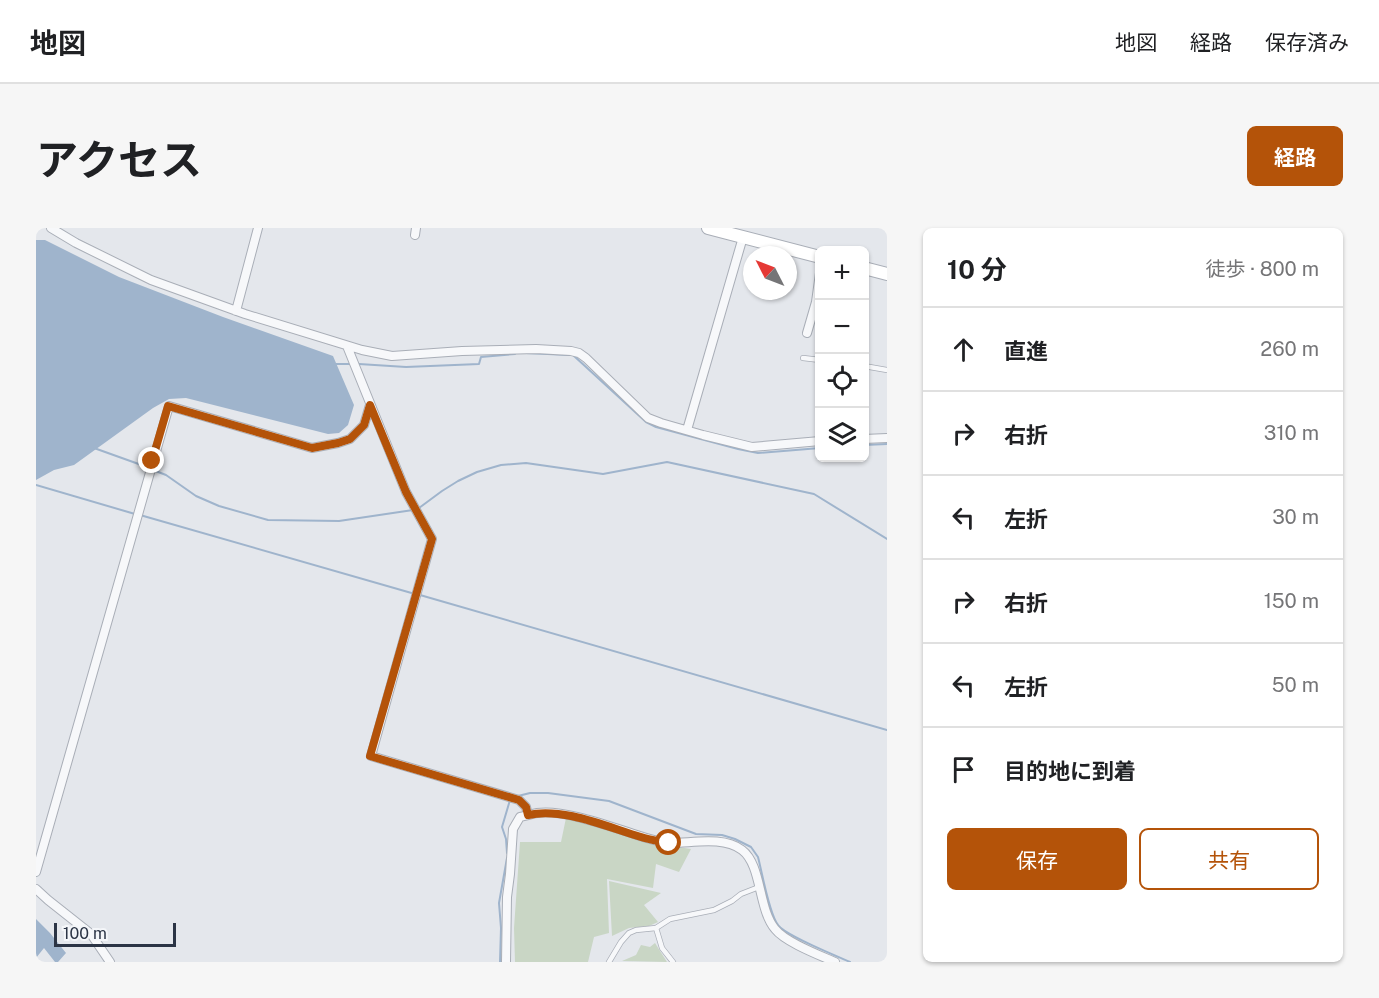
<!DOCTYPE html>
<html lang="ja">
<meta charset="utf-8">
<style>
body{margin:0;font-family:"Public Sans","Noto Sans JP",sans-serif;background:#f6f6f6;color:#202124}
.controls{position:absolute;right:18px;top:18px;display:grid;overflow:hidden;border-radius:9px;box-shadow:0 2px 4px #0004}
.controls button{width:54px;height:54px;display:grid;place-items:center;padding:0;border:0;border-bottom:2px solid #e0e0e0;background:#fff;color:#202124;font:30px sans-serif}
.compass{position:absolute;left:707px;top:18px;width:54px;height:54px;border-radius:50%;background:#fff;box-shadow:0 2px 4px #0004;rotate:312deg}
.scale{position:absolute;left:18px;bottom:15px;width:122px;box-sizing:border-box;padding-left:6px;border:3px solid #2b3445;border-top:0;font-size:16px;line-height:21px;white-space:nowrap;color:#2b3445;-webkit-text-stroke:4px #f4f6f9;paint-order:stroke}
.stop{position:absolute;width:18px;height:18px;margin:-14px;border:4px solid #b45309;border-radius:50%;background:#fff}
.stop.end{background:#b45309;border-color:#fff;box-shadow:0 2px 6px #0008}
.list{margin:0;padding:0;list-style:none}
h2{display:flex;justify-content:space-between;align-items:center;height:78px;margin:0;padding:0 24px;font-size:26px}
h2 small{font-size:20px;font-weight:400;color:#757577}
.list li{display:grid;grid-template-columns:39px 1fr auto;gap:18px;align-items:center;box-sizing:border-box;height:84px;padding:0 24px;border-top:2px solid #e0e0e0}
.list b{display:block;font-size:22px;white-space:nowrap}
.list em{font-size:20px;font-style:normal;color:#757577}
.actions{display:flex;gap:12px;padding:18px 24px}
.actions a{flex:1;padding:14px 0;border:2px solid #b45309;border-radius:9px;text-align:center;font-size:21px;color:#b45309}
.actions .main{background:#b45309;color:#fff}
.icon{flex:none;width:33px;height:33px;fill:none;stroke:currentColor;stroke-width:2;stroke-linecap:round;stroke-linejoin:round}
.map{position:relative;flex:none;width:851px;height:734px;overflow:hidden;border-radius:9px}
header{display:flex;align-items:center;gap:36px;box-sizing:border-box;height:84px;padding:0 30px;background:#fff;border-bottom:2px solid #e0e0e0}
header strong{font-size:28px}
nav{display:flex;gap:33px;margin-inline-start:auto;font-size:21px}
.intro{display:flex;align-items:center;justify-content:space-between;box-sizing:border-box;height:144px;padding:0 36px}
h1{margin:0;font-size:42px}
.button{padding:15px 27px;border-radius:9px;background:#b45309;color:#fff;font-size:21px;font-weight:700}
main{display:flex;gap:36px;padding:0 36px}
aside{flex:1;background:#fff;border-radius:9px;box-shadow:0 2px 4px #0004}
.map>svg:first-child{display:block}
</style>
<header>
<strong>地図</strong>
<nav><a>地図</a><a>経路</a><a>保存済み</a></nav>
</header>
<div class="intro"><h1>アクセス</h1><a class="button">経路</a></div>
<main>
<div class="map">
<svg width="851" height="734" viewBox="0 0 851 734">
<rect width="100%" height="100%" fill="#e4e7ec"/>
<path fill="#c9d6c5" d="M530,590L617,615L655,621L643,644L620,636L617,660L571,651L573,705L558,709L552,734H479L478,700L484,614H525Z
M573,653L625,665L608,677L622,694L613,698L593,700L576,708Z
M619,715L631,734L586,733L600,727L605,717L614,719Z"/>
<path fill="#9fb4cc" d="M0,12H9L83,49L187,89L297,128L318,177L312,197L303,205L292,206L150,170L133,171L117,180L38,237L18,242L0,252Z
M0,691L14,705L30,725L22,734H19L8,720L0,730Z"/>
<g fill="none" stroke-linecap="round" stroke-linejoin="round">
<path stroke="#9fb4cc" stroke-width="2" d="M490,125L533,127
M538,128L610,194L620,199L702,221L722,225L784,220
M299,136H317
M323,136L370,139L443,136L445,129L479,126
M828,217L851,216
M58,220L111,239
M117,242L130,247L160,268L183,278L232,292L303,293L377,282
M0,257L99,286
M383,280L406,263L422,253L441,244L465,237L490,235L567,246L631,234L778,266L851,311
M104,287L379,366
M384,367L851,502
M482,568L494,565H512L573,573L660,606L686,607L699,611L715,619L722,629C726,644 733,686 742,697C750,708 799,727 814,734
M471,625L470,611L466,599L474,572
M464,734L465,700L463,675L471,630"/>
<g stroke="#a9aeb7" stroke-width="6">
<path id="lane" d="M767,130L784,132
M828,138L851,142
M620,700L626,720L637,734
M573,734L585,714L593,705L600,702L620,700L634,691L678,682L696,673L705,666L723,659"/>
</g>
<g stroke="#a9aeb7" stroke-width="10">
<path id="street" d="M15,0L40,15L115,52L209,86L326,122L356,128L426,123L500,121L535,123L543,125L550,130L612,190L625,195L667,207L716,219L784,213
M379,7L380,0
M200,83L222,0
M771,105L780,74L784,45
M311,118L370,264L396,311L335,528L483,572L490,579L492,587
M651,202L707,9
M828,211L851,210
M0,644L133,178L276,220L302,215L314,211L328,197L334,177
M0,661L12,672L55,706L74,734
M470,734L471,669L474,646L477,601L484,589C489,588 495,586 501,585C526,581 570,597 595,605C607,609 621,614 635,615C657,615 687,608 706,622C726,637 722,681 739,701C749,714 783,727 799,734"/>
</g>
<g stroke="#a9aeb7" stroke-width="14">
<path id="secondary" d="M672,0L784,29
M828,40L851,46"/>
</g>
<use href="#lane" stroke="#f7f8fa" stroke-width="4.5"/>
<use href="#street" stroke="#f7f8fa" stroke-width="8"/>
<use href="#secondary" stroke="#fff" stroke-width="12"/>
</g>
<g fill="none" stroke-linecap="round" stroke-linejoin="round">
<path stroke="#b45309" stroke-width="8" d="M116,233L132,178L276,220L302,215L314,211L328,197L334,177L370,264L396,311L334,528L483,572L490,579L492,587C527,579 571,599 605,609C614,612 624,613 633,615"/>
</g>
</svg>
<div class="controls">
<button>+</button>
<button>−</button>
<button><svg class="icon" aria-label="locate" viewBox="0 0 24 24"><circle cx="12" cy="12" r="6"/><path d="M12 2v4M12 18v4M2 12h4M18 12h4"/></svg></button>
<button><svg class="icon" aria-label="layers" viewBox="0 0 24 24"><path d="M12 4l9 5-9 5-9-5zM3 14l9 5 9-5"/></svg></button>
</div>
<svg class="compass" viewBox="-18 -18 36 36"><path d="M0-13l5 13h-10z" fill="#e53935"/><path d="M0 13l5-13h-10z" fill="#757577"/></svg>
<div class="scale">100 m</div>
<div class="stop" style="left:633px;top:615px"></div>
<div class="stop end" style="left:116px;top:233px"></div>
</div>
<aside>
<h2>10 分<small>徒歩 · 800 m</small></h2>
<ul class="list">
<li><svg class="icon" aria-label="ahead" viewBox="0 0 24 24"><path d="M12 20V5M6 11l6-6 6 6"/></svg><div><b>直進</b></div><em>260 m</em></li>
<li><svg class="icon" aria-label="right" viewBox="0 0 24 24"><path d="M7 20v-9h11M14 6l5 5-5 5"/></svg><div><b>右折</b></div><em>310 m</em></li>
<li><svg class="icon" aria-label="left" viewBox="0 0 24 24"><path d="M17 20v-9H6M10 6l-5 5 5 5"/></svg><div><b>左折</b></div><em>30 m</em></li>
<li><svg class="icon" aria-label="right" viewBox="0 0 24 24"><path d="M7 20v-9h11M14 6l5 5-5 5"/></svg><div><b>右折</b></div><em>150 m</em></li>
<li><svg class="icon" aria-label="left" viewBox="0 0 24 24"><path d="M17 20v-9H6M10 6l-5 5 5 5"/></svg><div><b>左折</b></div><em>50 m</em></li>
<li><svg class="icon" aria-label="arrive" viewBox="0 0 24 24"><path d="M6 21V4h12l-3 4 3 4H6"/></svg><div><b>目的地に到着</b></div></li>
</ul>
<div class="actions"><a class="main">保存</a><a>共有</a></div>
</aside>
</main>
